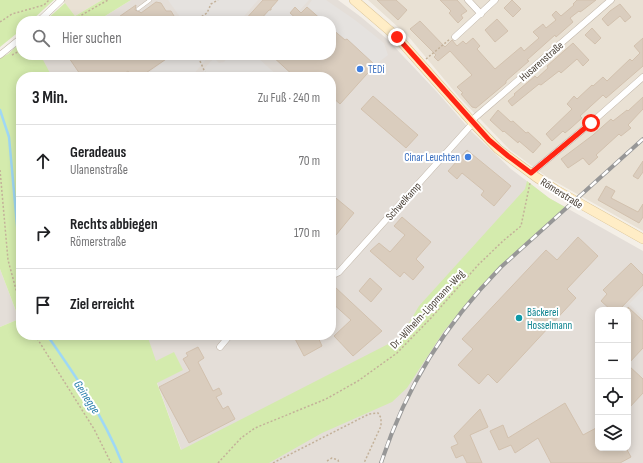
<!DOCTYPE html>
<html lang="de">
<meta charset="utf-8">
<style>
body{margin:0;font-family:"Sofia Sans Condensed",sans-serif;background:#f2f2f2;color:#202124}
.controls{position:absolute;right:12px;bottom:12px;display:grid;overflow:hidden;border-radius:8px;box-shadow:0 2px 10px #0003}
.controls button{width:36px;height:36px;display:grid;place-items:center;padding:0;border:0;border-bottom:1px solid #e0e0e0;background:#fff;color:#202124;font:20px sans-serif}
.stop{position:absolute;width:12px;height:12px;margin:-9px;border:3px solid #ff2513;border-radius:50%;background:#fff}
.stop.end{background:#ff2513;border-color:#fff;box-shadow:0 1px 4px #0008}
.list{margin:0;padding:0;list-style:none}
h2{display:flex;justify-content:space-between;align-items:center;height:52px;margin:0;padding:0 16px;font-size:17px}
h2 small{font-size:13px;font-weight:400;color:#757577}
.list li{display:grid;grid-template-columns:26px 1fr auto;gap:12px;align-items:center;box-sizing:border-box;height:72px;padding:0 16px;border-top:1px solid #e0e0e0}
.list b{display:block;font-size:15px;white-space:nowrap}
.list p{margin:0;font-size:13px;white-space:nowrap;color:#757577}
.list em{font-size:13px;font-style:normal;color:#757577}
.icon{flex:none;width:22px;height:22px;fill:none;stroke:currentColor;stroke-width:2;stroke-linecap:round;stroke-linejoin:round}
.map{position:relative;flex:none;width:643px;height:463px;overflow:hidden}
.search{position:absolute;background:#fff;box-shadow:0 2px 10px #0003;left:16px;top:16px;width:320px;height:44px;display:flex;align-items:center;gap:10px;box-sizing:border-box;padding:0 14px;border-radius:16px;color:#757577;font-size:15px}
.panel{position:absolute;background:#fff;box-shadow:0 2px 10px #0003;left:16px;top:72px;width:320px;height:268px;border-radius:16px}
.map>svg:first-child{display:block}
</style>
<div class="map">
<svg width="643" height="463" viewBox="0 0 643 463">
<rect width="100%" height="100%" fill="#f4efe7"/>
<path fill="#e9e1d4" d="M62,0H102L75,16Z
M368,0H643V231L547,177L509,149L459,97L408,36Z"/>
<path fill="#e4ded8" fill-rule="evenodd" d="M131,0H338L361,17L387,39L437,92L472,132L511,169L549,198L643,251V463H186L140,335H331V77H49L41,56L331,55V21H97ZM598,310H628V448H598Z
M0,269L19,319L0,327Z"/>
<path fill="#d4ebad" d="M0,0H54L31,21H21V30L0,47Z
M102,0H131L97,21H45L65,3L75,16Z
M21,42V55H42L41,56L52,77H21V335H147L156,361L174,352L183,370L157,383L181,450L400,338L419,306L525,189L527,181L549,198L565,207L500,266L479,288L444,331L407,388L392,402L322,433L269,463H0V327L19,319L0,269V58L8,54Z"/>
<path fill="#e5e2df" d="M168,0H258L240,21H183Z
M279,0H309L290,21H260Z
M312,0H326L355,20L384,43L388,55L375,65L347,39L339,35L331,28V21H323L307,7Z
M179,55H210L191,77H143L170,57L175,58Z
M230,55H261L258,58L279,77H204L203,70L214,58L219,63L224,62Z
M643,290V317L629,304Z"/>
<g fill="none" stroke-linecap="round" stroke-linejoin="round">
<path stroke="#9fd8f5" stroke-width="2.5" d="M0,110L9,137L21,269
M47,335C75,375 104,417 122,463"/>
</g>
<path fill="#dacdbe" stroke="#d2c1ae" d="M263,0H278L271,8V10H269L259,21H244Z
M377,0H396L407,10L398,20Z
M440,0H457L467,11L461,15L463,18L458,23L449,13L451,11Z
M512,0L521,9L513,17L504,8Z
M577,0H596L583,10L580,12L579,11L570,18L573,22L556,37L555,35L527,60L529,61L506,81V83L476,108L472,107L461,94L463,93L457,87L472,75L450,51L438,61L434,57L436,55L410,29L420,21L445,47L452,40L457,46L463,41L466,44L473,38L480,46L477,49L495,69L521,47L524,51L539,38L533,32L543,24L546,28L556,20L552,15L556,11L561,16L574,5L573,4Z
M156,2L161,3L166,11H171L177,21H113L136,5L135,10L140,12L141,13Z
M620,4L631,17L625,22L620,16L608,26L602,19L610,11Z
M295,7L301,13L307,7L323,21H299L290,13Z
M497,19L508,31L495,42L485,30Z
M331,28L345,40L347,39L375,65L340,104L331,96V77H295L271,55H331Z
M592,28L601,38L595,44L585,35Z
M643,38V66L606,98L603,95L580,116L582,118L571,128L565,133L563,131L552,141L546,134L572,109L567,104L574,96L577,99L592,85L593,86L603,77L607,81L630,59L632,61L640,53L634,46Z
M573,43L589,60L583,66L577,59L561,73L559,71L541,85L539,84L512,106L508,101L515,95L514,94L535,76L537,78L548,68L547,66Z
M67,55H172L140,77H132L128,71L119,77H82Z
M373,96L418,135L406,148L361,109Z
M643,97V109L628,125L631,128L621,136L619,134L596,155L598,157L589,165L583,158L568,168L561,159L593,135L611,119L613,121L627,110L628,111Z
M498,110L511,122L513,121L526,133L528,132L541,144L533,153L519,141L518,143L504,131L503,132L490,120Z
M467,150L511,186L494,206L481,195L484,191L462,173L457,179L448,171Z
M643,161V172L638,179L633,176Z
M606,186L615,191L611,198L638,212L643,204V217L639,223L598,200Z
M331,194L354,213L336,235L331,231Z
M402,217L431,242L416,259L424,267L413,280L404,272L400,277L370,251L379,243L390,252L405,235L394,226Z
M578,237L598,256L567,289L576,298L497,383L488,374L479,384L458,365L473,349L462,339L546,250L557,260Z
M631,263L643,275V285L619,310H611L601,301L607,294L603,290Z
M370,278L382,289L371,302L359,291Z
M335,287L382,331L353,356L334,336L351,320L331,302V289Z
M628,307L643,321V348L628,364Z
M293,335H317L322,346L304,356Z
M198,347L204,358L198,362L213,391L219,388L222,394L216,397L223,409L228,406L235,419L189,443L159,387L190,371L183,359L188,356L186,353Z
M628,365L643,379V393L628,409Z
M565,403L583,435L598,427V448H626L631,457L620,463H551L538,438L515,453L511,445L499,450L490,431L503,425L508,438Z
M480,409L488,427L470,435L482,463H467L463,455L456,458L451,447L458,444L454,436Z"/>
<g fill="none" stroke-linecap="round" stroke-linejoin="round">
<g stroke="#c1b6a9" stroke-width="4">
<path id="service" d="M138,9L150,0"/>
</g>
<g stroke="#c1b6a9" stroke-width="7">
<path id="minor" d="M468,0L481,14
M39,21L61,0
M455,37L495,0
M0,55L21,38
M471,121L611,0
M531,173L591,123L643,77
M331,276L339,272L473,123
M220,347L230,335"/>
</g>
<g stroke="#d8c193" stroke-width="10">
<path id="secondary" d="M354,0L397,37L473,123L498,149L536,177L556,190L643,239"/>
</g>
<path stroke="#c3b199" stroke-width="1.5" stroke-dasharray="2 2" stroke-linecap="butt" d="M71,21L108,0
M195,21L207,13L211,4L218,0
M0,22L12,14L44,5L49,0
M12,55L21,50
M426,59L450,39
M200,61L207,77
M0,170L8,260L21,308
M35,335L94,429L111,463
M327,461L332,458L338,460L339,463
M218,463L241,438L255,428L326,399L358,381L397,353L431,318L478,265L503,241L521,226L530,183
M273,463L369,414L378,413L381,418V426L364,463"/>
<use href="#service" stroke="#fff" stroke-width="3"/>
<use href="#minor" stroke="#fff" stroke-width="6"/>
<use href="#secondary" stroke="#ffedc6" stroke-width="9"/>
<g stroke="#979797" stroke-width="4">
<path id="rail" d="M381,463C407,385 444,326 501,267L643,139"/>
</g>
<use href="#rail" stroke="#fff" stroke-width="2.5" stroke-dasharray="8" stroke-linecap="butt"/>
</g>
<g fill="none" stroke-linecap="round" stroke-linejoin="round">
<path stroke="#ff2513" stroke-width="5" d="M397,37L489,140L508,156L531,173L591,123"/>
</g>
<g fill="#3f7fe0" stroke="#fff" stroke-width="1.5">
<circle cx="360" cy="69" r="4"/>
<circle cx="468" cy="157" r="4"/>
</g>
<circle fill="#0f9aa8" stroke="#fff" stroke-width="1.5" cx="519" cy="318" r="4"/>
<g text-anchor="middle" stroke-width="4" stroke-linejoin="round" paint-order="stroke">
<g font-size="11" fill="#483f35" stroke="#fff">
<text transform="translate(541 61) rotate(-41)" y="4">Husarenstraße</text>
<text transform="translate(562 193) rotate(32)" y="4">Römerstraße</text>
<text transform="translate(403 201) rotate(-48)" y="4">Schwelkamp</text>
<text transform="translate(427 309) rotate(-47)" y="4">Dr.-Wilhelm-Lippmann-Weg</text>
</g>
<g font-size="11" fill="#366cbe" stroke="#fff" text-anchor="start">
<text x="368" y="73">TEDi</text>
<text x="460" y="161" text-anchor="end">Cinar Leuchten</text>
</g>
<g font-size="11" fill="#0d838f" stroke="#fff" text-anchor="start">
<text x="527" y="316">Bäckerei<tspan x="527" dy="13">Hosselmann</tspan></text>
</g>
<g font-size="12" font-style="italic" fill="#257caa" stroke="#fff">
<text transform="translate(87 397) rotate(57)" y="4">Geinegge</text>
</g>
</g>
</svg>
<div class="controls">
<button>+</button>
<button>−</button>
<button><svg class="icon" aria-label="locate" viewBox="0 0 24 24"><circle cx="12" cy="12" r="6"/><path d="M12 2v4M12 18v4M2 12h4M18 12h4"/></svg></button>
<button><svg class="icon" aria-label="layers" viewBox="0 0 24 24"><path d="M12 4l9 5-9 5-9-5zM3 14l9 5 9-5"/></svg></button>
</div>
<div class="stop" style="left:591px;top:123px"></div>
<div class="stop end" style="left:397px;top:37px"></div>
<div class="search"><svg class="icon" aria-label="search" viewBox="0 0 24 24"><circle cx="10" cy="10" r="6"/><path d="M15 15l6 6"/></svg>Hier suchen</div>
<section class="panel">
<h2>3 Min.<small>Zu Fuß · 240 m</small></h2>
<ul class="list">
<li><svg class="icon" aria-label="ahead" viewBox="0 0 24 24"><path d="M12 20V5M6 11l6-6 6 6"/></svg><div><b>Geradeaus</b><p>Ulanenstraße</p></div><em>70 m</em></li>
<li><svg class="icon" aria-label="right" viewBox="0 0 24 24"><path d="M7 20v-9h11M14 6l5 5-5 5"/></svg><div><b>Rechts abbiegen</b><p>Römerstraße</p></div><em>170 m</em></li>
<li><svg class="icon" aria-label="arrive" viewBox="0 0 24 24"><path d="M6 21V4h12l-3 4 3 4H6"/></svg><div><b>Ziel erreicht</b></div></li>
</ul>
</section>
</div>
